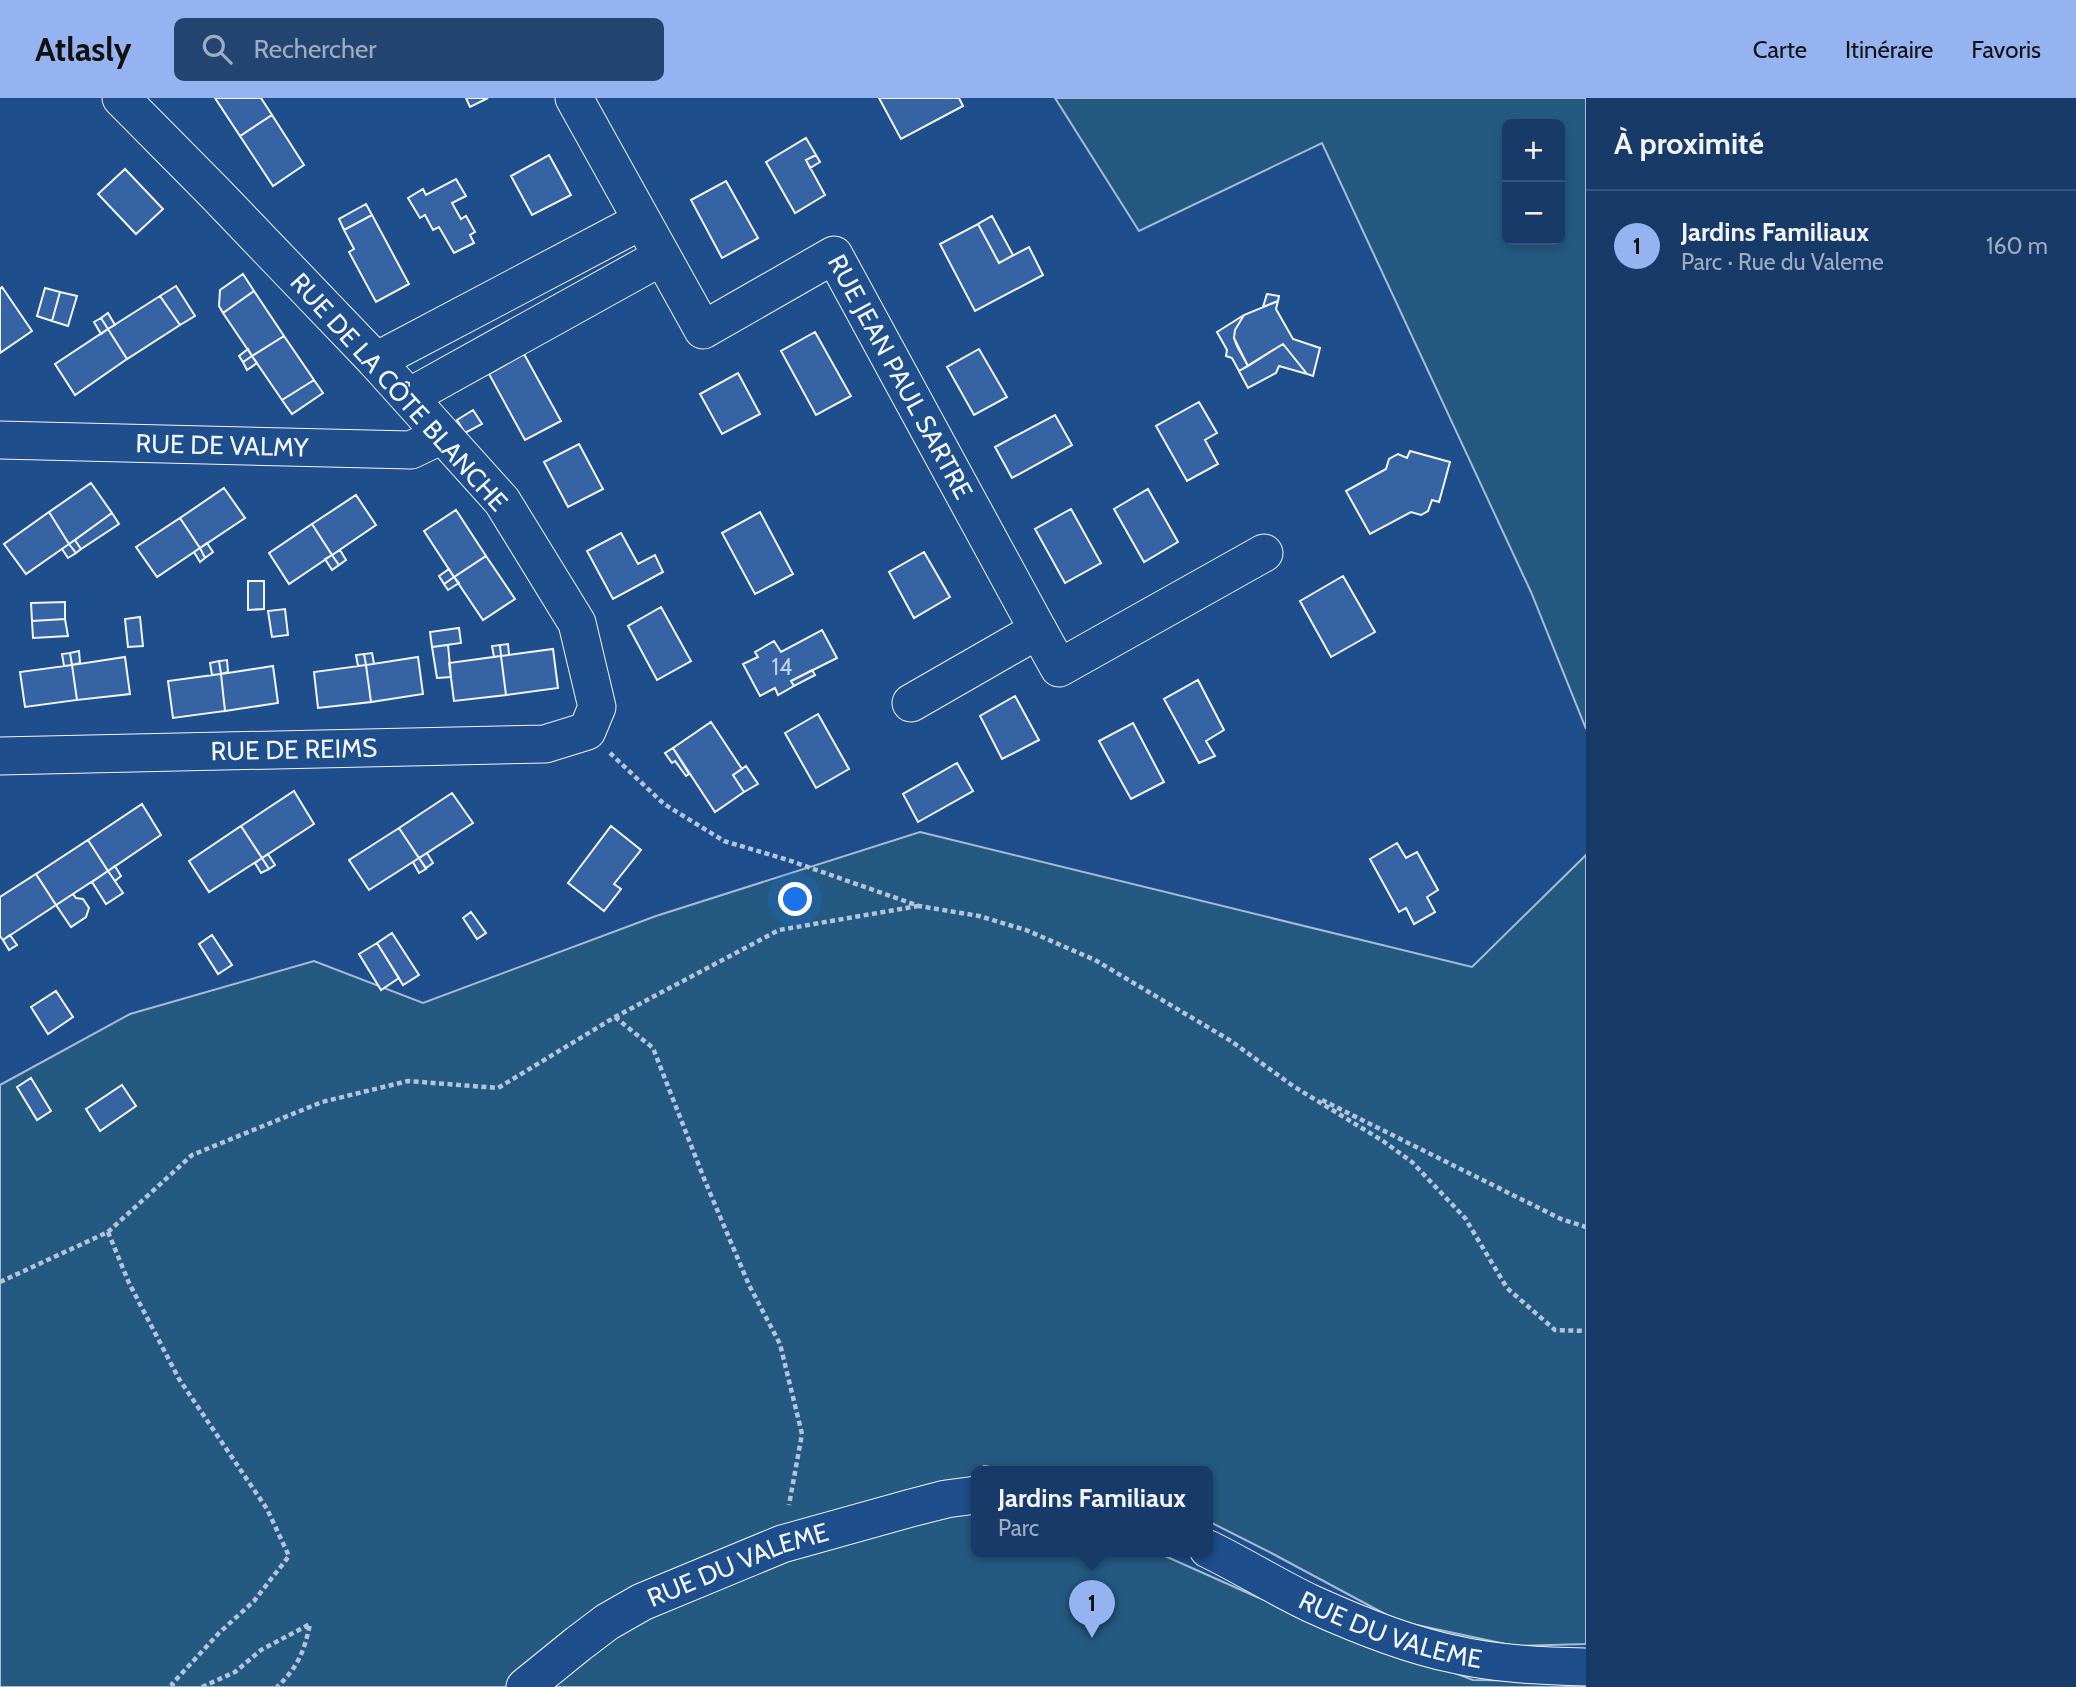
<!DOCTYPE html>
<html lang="fr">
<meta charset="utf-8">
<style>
body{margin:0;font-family:Cabin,sans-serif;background:#244571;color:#f1f3f6}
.controls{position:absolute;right:21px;top:21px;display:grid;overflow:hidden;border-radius:10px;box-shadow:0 4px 10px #0003}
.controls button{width:63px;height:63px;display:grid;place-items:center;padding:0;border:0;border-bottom:2px solid #36547d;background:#173a69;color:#f1f3f6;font:35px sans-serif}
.you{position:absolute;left:796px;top:802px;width:24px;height:24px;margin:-18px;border:5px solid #fff;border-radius:50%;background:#1a73e8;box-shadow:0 0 0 10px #1a73e833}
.badge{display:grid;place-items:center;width:46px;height:46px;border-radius:50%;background:#95b2f1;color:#111;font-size:23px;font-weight:700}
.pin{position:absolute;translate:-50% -58px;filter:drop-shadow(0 2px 4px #0008)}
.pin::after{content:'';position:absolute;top:37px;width:24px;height:21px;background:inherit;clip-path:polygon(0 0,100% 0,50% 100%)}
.popup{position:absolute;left:971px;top:1368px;width:242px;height:91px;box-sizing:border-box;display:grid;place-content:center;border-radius:10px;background:#173a69;filter:drop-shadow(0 2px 5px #0005);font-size:23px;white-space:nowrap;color:#9eadc0}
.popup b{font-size:26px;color:#f1f3f6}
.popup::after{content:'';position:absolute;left:50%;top:100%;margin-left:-14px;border:14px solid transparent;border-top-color:#173a69}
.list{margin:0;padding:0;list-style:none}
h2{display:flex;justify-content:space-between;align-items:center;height:91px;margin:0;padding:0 28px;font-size:30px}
h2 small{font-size:23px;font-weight:400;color:#9eadc0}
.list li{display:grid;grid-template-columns:46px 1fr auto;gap:21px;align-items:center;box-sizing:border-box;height:112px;padding:0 28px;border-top:2px solid #36547d}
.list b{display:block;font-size:26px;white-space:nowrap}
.list p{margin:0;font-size:23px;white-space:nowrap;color:#9eadc0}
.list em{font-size:23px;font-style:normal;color:#9eadc0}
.icon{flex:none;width:38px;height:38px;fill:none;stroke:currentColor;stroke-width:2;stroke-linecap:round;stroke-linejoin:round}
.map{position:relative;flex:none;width:1586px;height:1589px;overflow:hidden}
header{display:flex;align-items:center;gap:42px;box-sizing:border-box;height:98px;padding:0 35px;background:#95b2f1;color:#111}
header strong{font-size:33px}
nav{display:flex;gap:38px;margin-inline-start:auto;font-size:24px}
.search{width:490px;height:63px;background:#244571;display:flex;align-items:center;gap:18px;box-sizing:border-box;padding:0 24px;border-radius:10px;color:#9eadc0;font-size:26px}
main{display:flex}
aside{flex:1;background:#173a69}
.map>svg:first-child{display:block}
</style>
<header>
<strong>Atlasly</strong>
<div class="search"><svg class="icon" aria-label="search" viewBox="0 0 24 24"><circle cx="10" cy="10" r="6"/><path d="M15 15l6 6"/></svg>Rechercher</div>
<nav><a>Carte</a><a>Itinéraire</a><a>Favoris</a></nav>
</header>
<main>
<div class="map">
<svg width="1586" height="1589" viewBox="0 0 1586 1589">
<rect width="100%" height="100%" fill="#1f4e8c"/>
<path fill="#245a82" stroke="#a8bbd7" stroke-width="2" fill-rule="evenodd" d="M1055,0H1586V631L1531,494L1322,45L1139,133ZM1560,26V142H1507V26Z
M920,734L1472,869L1586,757V1546L1515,1548L1398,1523L1275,1457L1208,1423V1374H1019L984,1368V1374H976V1454H1156L1257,1499L1473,1582L1586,1583V1589H0V987L130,916L314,863L423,905L656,818Z"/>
<path fill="#3563a3" stroke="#f2f6ff" stroke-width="2" d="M215,0H261L272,17L240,38Z
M466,0H488L470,9Z
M879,0H959L963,8L901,41Z
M272,17L304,67L273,88L240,38Z
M806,40L816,57L806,62L825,97L795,115L766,64Z
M549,57L571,97L532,117L511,78Z
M816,57L820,64L810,70L806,62Z
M125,71L163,111L136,136L98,96Z
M456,81L466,98L452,105L461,121L466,118L475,134L470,137L474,145L454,155L439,129L433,132L425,117L420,120L408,100L423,91L426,97Z
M726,83L758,140L722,160L691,102Z
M366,106L372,117L344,132L339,121Z
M372,117L409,186L376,204L349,154L354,151L344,132Z
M992,118L1013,157L999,165L978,126Z
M978,126L999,165L1029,149L1043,177L975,213L940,146Z
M243,176L254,193L223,215L219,208L220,192Z
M176,188L195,218L180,227L160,198Z
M2,189L32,233L0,255V191Z
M45,190L60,194L52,223L37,218Z
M254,193L284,238L252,258L223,215Z
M60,194L77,198L68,228L52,223Z
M1267,196L1279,198L1278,203L1263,209Z
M160,198L180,227L127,261L108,231Z
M1278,203L1276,211L1293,241L1320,250L1313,278L1307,276L1283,246L1248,268L1237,248L1234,240L1235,232L1244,217Z
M108,215L115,227L108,231L101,220Z
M1244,217L1235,232L1234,240L1248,268L1239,273L1232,260L1226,258L1227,252L1217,234Z
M101,220L108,231L101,236L94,224Z
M108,231L127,261L75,297L55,266Z
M815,234L851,298L816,317L781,253Z
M284,238L314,282L282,302L252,258Z
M1283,246L1307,276L1279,268L1276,275L1248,290L1239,273Z
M248,251L252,258L243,264L239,258Z
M979,251L1007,299L974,317L947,269Z
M524,256L561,323L525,342L489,276Z
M252,258L257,265L247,272L243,264Z
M738,275L760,316L722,336L700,296Z
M314,282L323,295L292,316L282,302Z
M1199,304L1217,335L1205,342L1218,366L1187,383L1156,328Z
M473,312L482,326L465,335L457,322Z
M1055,317L1072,347L1012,380L995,349Z
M579,346L603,391L568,409L544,364Z
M1410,353L1450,364L1439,404L1432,402L1428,413L1421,417L1411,414L1370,436L1346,393L1386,371L1389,361L1398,356L1407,360Z
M91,385L112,415L69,446L49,414Z
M224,390L245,420L200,450L180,420Z
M1148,391L1178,444L1144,464L1114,411Z
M356,397L376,427L332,457L312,426Z
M1071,411L1101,465L1065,485L1035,431Z
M456,412L486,458L454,479L424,433Z
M49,414L69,446L26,476L4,446Z
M760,414L793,476L755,496L722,435Z
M112,415L119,426L81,451L75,442Z
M180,420L200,450L157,479L136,449Z
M312,426L332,457L289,486L269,455Z
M621,435L638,466L655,457L663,474L613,501L587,453Z
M75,442L81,451L76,455L69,446Z
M207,445L213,454L205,460L200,450Z
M69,446L76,455L68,460L62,451Z
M200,450L205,460L200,464L194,454Z
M340,452L346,462L339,467L332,457Z
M924,454L950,499L914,520L889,474Z
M332,457L339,467L332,472L325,461Z
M486,458L515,501L483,522L454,479Z
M449,471L454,479L444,486L439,478Z
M1343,478L1375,534L1331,559L1300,503Z
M454,479L459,485L448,492L444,486Z
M248,483H264V511L248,512Z
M65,504V521L32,523L31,505Z
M661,509L691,563L657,582L628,528Z
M285,511L288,537L272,539L268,513Z
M140,519L143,548L128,549L125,521Z
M65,521L68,538L33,540L32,523Z
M459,530L461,545L432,549L430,534Z
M822,532L837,560L791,583L794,588L778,597L775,590L760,598L743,566L758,559L755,554L774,543L781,554Z
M508,546L509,557L501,558L500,547Z
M448,547L451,579L437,580L432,549Z
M500,547L501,558L494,559L492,548Z
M553,551L558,590L506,597L501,558Z
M79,553L80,565L72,567L70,555Z
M70,555L72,567L64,568L62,556Z
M372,555L374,566L366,567L364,556Z
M364,556L366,567L358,568L356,557Z
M501,558L506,597L454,603L449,565Z
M125,559L130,596L77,602L72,567Z
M418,559L423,596L371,604L366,567Z
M227,562L228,574L221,576L219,563Z
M219,563L221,576L212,577L210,565Z
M72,567L77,602L25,609L20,574Z
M366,567L371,604L318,610L314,574Z
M273,568L278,605L225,613L221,576Z
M812,572L815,577L794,588L791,583Z
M221,576L225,613L173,620L168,583Z
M1198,582L1224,632L1206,643L1215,658L1199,665L1164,601Z
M1015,598L1039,642L1002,661L980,618Z
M818,616L849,671L816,690L785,635Z
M711,624L742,671L733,677L744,694L715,714L673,650Z
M1133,625L1164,684L1131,701L1099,643Z
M673,650L689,676L686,678L675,663L672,665L665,655Z
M957,665L973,693L918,724L903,696Z
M746,668L758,686L744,694L733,677Z
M294,693L314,726L262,760L241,728Z
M452,695L473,725L419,760L399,730Z
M142,706L161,737L108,773L88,742Z
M241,728L262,760L209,794L189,763Z
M611,728L641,752L614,786L621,791L604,813L568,785Z
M399,730L419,760L369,792L349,762Z
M88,742L108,773L56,807L36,776Z
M1397,745L1406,760L1417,754L1438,792L1427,799L1435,814L1414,826L1406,810L1399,814L1370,761Z
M427,755L433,765L426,770L419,760Z
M268,756L275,767L269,771L262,760Z
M262,760L269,771L261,775L255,765Z
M419,760L426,771L419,775L413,764Z
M115,768L121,778L115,783L108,773Z
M108,773L123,795L106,806L92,784Z
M36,776L56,807L3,842L0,838V799Z
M73,796L76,800L83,801L89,810L86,819L71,829L56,807Z
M471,814L486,835L477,841L463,820Z
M392,835L419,877L403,887L377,845Z
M10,837L17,847L9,852L3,842Z
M212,837L232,867L218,876L199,846Z
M377,845L399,880L381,892L359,856Z
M56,893L73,919L48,936L31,909Z
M31,980L51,1013L37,1022L17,989Z
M122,987L136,1008L100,1033L86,1011Z"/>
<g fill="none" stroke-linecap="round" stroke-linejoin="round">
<g stroke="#f2f6ff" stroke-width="39">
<g id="minor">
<path id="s1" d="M574,0L703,232L834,157L1038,532L911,605"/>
<path d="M376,263L641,123"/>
<path d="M409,299L661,159"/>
<path id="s2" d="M0,342L411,352L442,337"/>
<path d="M1038,532L1059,570L1264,455"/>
<path id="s3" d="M0,658L545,646L587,633L597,609L577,525L502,403L376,263L216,96L121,0"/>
<path id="s4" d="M1208,1451C1243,1468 1276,1489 1312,1506C1356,1526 1405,1546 1453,1556C1496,1566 1542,1568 1586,1569"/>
<path id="s5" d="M525,1589L578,1546L607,1524L642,1504L782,1446L911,1410L946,1401L976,1397"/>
</g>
</g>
<path stroke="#b3c4dc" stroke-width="4.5" stroke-dasharray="5 3.5" stroke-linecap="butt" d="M610,655L664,706L724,743L788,762L919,808L979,818L1026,832L1095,862L1231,943L1293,988L1383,1043L1412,1064L1465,1120L1507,1190L1555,1232L1586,1233
M615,919L653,950L705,1083L749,1187L780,1246L802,1336L789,1407
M1322,1002L1561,1121L1586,1129
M108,1134L129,1185L179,1281L267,1411L289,1458L254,1503L219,1535L172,1586L174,1589
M0,1184L108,1134L192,1057L322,1004L408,983L498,990L615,919L779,832L918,808
M202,1589L235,1574L261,1552L310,1526C304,1554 298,1569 277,1589"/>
<use href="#minor" stroke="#1f4e8c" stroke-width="37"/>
</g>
<g text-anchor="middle" stroke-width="5" stroke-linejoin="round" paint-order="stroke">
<g font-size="23" fill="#c3d1e8">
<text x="782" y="577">14</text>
</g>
<g font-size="26" fill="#f2f6ff" stroke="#1f4e8c">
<text dy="9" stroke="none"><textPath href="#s1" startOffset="555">RUE JEAN PAUL SARTRE</textPath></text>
<text transform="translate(399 294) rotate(48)" y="9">RUE DE LA CÔTE BLANCHE</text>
<text dy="9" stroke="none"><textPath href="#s2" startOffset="222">RUE DE VALMY</textPath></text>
<text dy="9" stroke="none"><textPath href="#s3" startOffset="294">RUE DE REIMS</textPath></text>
<text dy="9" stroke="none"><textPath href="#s5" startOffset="248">RUE DU VALEME</textPath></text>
<text dy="9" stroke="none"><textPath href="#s4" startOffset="201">RUE DU VALEME</textPath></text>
</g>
</g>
</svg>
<div class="controls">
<button>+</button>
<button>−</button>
</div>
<div class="you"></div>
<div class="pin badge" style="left:1092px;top:1540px">1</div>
<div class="popup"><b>Jardins Familiaux</b>Parc</div>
</div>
<aside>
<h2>À proximité<small></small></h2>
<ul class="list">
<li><span class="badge">1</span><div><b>Jardins Familiaux</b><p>Parc · Rue du Valeme</p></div><em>160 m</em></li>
</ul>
</aside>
</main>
